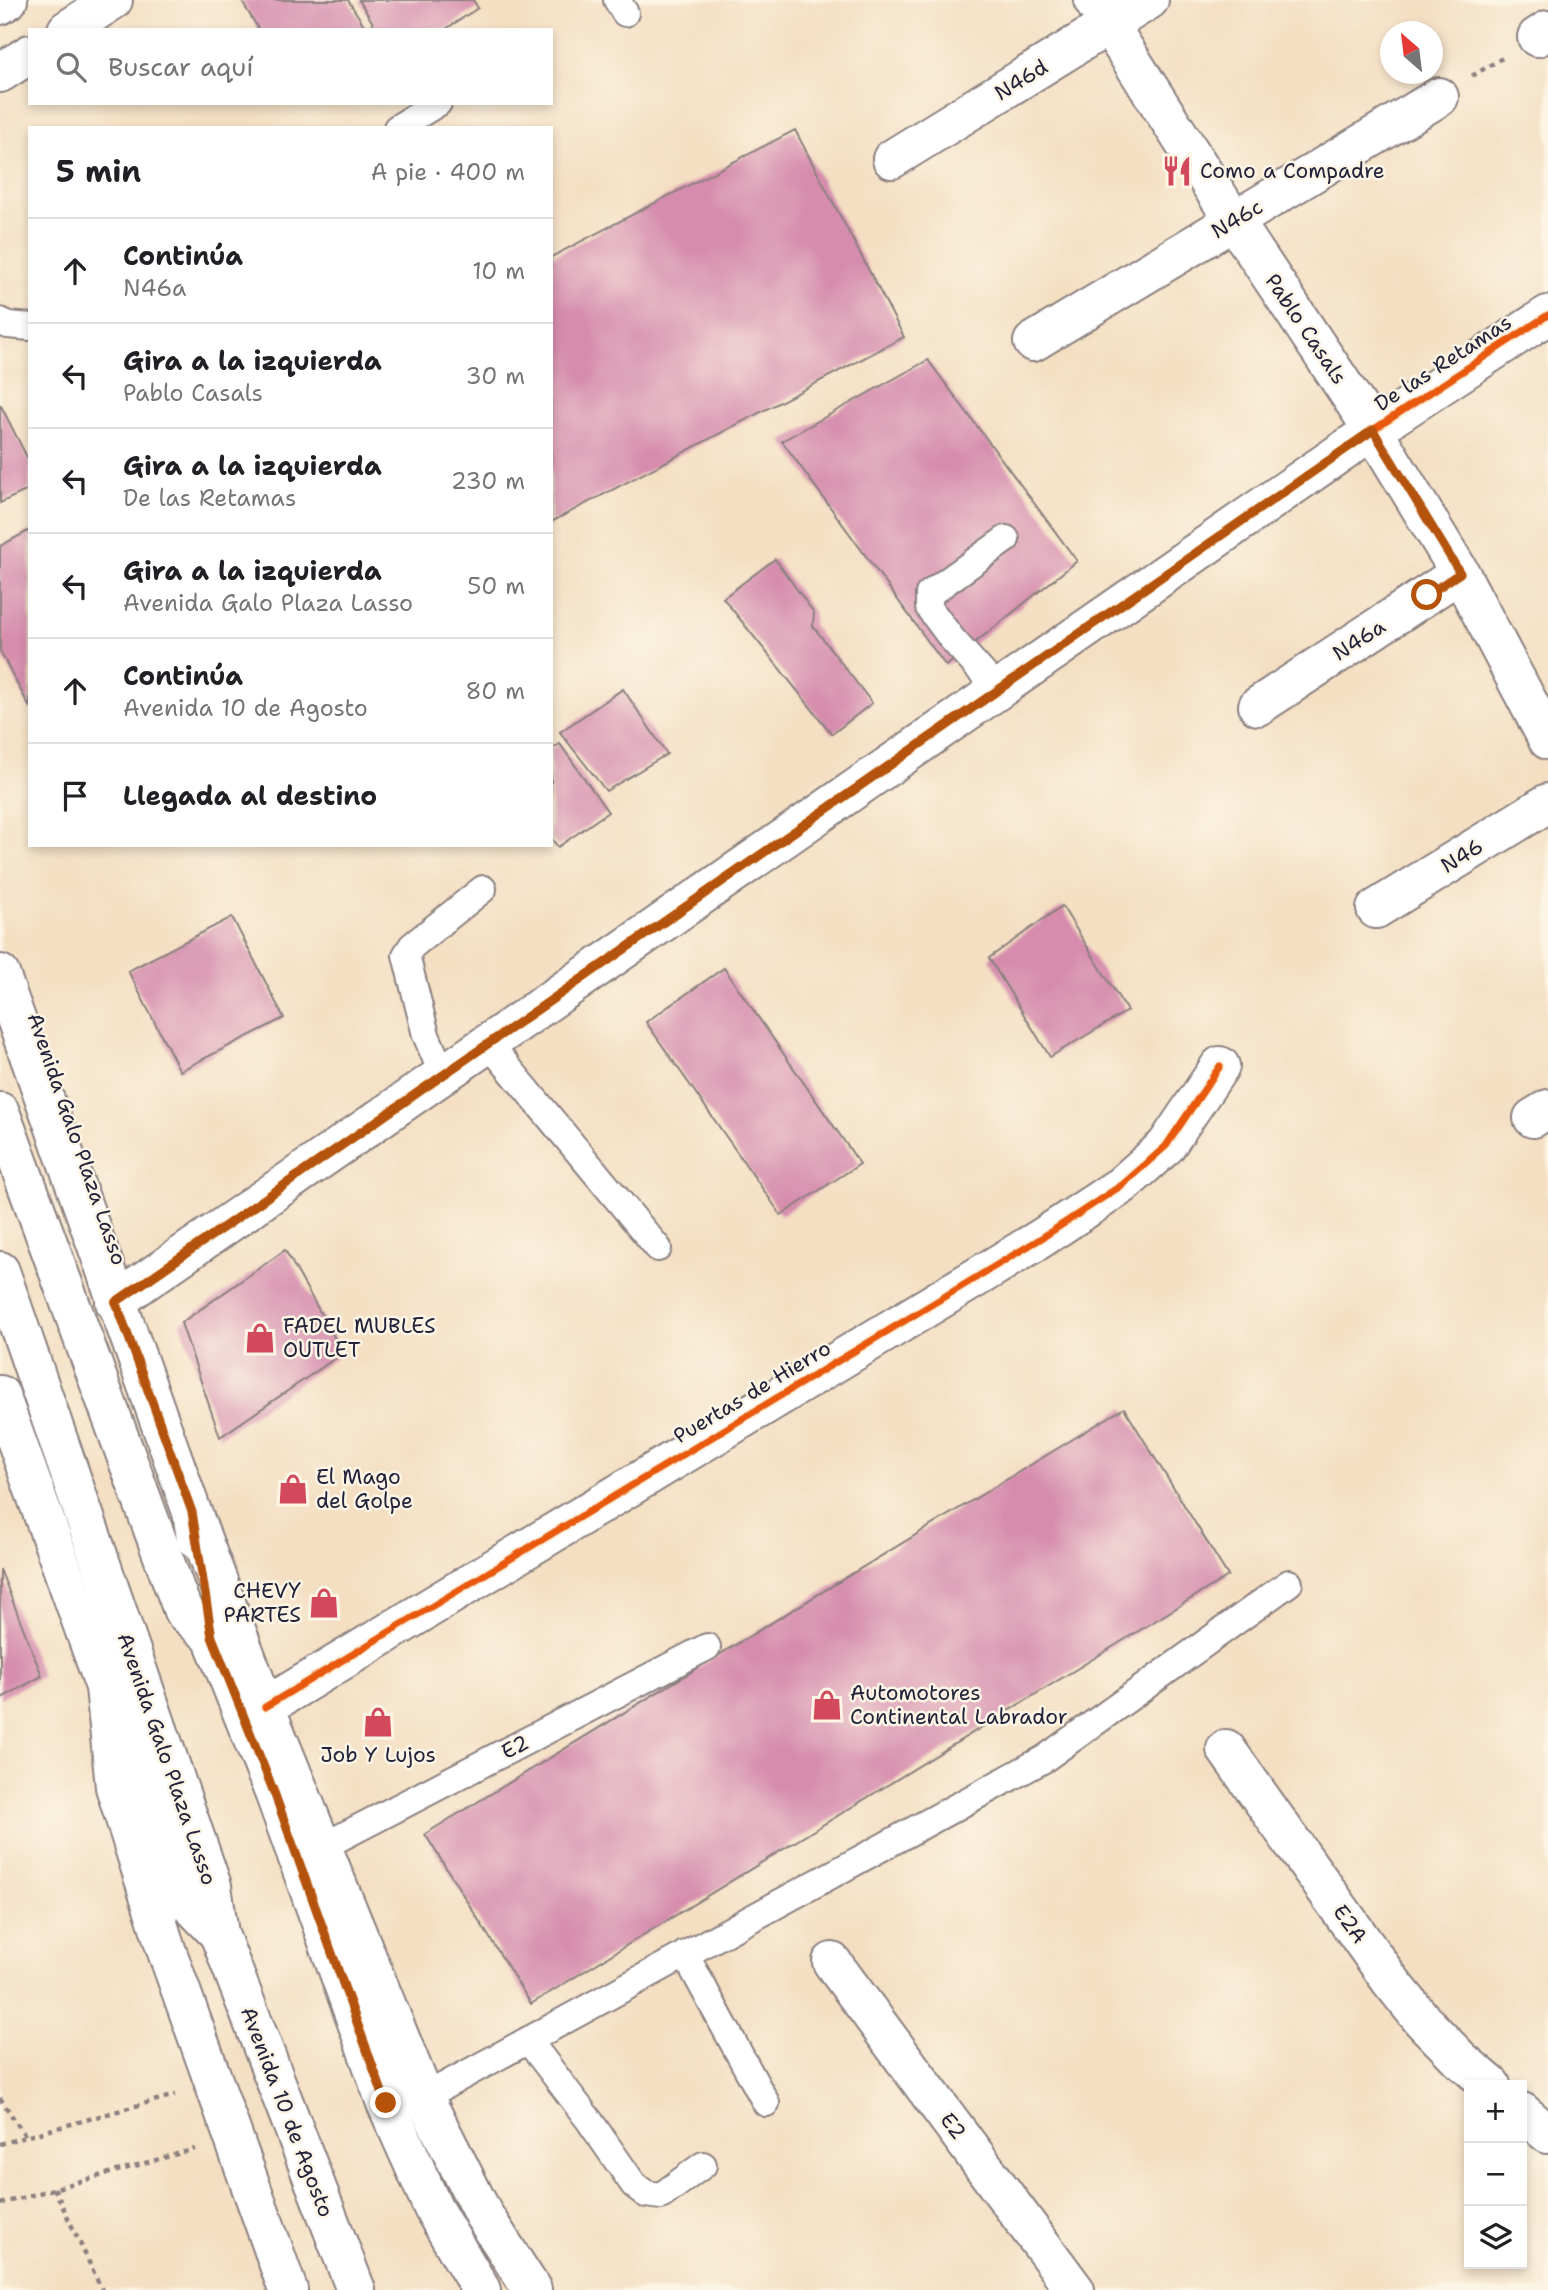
<!DOCTYPE html>
<html lang="es">
<meta charset="utf-8">
<style>
body{margin:0;font-family:"Shantell Sans",sans-serif;background:#f6f6f6;color:#202124}
.controls{position:absolute;right:21px;bottom:21px;display:grid;overflow:hidden;border-radius:0px;box-shadow:0 4px 10px #0003}
.controls button{width:63px;height:63px;display:grid;place-items:center;padding:0;border:0;border-bottom:2px solid #e0e0e0;background:#fff;color:#202124;font:35px sans-serif}
.compass{position:absolute;left:1380px;top:21px;width:63px;height:63px;border-radius:50%;background:#fff;box-shadow:0 4px 10px #0003;rotate:332deg}
.stop{position:absolute;width:21px;height:21px;margin:-16px;border:5px solid #b45309;border-radius:50%;background:#fff}
.stop.end{background:#b45309;border-color:#fff;box-shadow:0 2px 7px #0008}
.list{margin:0;padding:0;list-style:none}
h2{display:flex;justify-content:space-between;align-items:center;height:91px;margin:0;padding:0 28px;font-size:30px}
h2 small{font-size:23px;font-weight:400;color:#757577}
.list li{display:grid;grid-template-columns:46px 1fr auto;gap:21px;align-items:center;box-sizing:border-box;height:105px;padding:0 28px;border-top:2px solid #e0e0e0}
.list b{display:block;font-size:26px;white-space:nowrap}
.list p{margin:0;font-size:23px;white-space:nowrap;color:#757577}
.list em{font-size:23px;font-style:normal;color:#757577}
.icon{flex:none;width:38px;height:38px;fill:none;stroke:currentColor;stroke-width:2;stroke-linecap:round;stroke-linejoin:round}
.map{position:relative;flex:none;width:1548px;height:2290px;overflow:hidden}
.search{position:absolute;background:#fff;box-shadow:0 4px 10px #0003;left:28px;top:28px;width:525px;height:77px;display:flex;align-items:center;gap:18px;box-sizing:border-box;padding:0 24px;border-radius:0px;color:#757577;font-size:26px}
.panel{position:absolute;background:#fff;box-shadow:0 4px 10px #0003;left:28px;top:126px;width:525px;height:721px;border-radius:0px}
.map>svg:first-child{display:block}
</style>
<div class="map">
<svg width="1548" height="2290" viewBox="0 0 1548 2290">
<rect width="100%" height="100%" fill="#fcf5e5"/>
<filter id="ink" filterUnits="userSpaceOnUse"><feTurbulence type="fractalNoise" baseFrequency=".0143" numOctaves="2"/><feDisplacementMap in="SourceGraphic" scale="14" xChannelSelector="R" yChannelSelector="G"/><feConvolveMatrix kernelMatrix="1 2 1 2 8 2 1 2 1" color-interpolation-filters="sRGB"/></filter>
<filter id="wash" filterUnits="userSpaceOnUse"><feTurbulence type="fractalNoise" baseFrequency=".00686" numOctaves="4" result="noise"/><feDisplacementMap in="SourceGraphic" scale="28" xChannelSelector="R" yChannelSelector="G"/><feGaussianBlur stdDeviation="1.57" result="paint"/><feColorMatrix in="noise" values="0 0 0 0 0 0 0 0 0 0 0 0 0 0 0 0 0 1.4 0 .05"/><feComposite in="paint" operator="in"/></filter>
<g filter="url(#wash)">
<rect width="100%" height="100%" fill="#f4dfc3"/>
<g id="blocks">
<path fill="#d68dad" d="M241,0H348L367,30H259Z
M359,0H473L478,8L444,30H377Z
M795,130L904,337L551,522V257Z
M928,360L1077,561L946,666L782,441Z
M0,404L30,463V489L0,503Z
M30,530V708L0,651V546Z
M775,559L814,613L813,626L872,703L832,734L723,598Z
M623,689L667,754L606,791L560,732Z
M560,744L608,812L558,847L551,838V749Z
M1062,906L1127,1011L1050,1057L989,958Z
M232,917L284,1018L180,1071L128,971Z
M724,968L860,1164L781,1215L646,1022Z
M285,1250L343,1353L220,1437L181,1323Z
M1124,1408L1228,1576L531,2004L425,1834Z
M0,1569L42,1676L0,1699Z"/>
</g>
</g>
<g filter="url(#ink)">
<use href="#blocks" fill-opacity="0" stroke="#8b807f" stroke-width="2"/>
<g fill="none" stroke-linecap="round" stroke-linejoin="round">
<g stroke="#8b807f" stroke-width="30">
<path id="service" d="M617,0L625,13
M397,128L438,103
M0,321L8,325L30,327
M998,690L952,639L929,608V594L1006,539
M488,1043L658,1248
M443,1075L426,1035L406,955L412,946L483,889
M322,1847L707,1647
M685,1954L766,2103
M528,2040L589,2120L634,2185L646,2194L661,2196L703,2165
M424,2097L1044,1759L1289,1583"/>
</g>
<g stroke="#8b807f" stroke-width="42">
<path id="minor" d="M1093,0L1234,221L1373,430L1460,573L1548,740
M1537,37L1548,30
M892,159L1149,0
M1033,342L1439,97
M1258,706L1460,573
M1376,909L1548,803
M1533,1118L1548,1109
M115,1302L1373,430L1548,315
M265,1707L1040,1239L1122,1185L1166,1146L1220,1066
M1226,1749L1390,1980L1423,2021L1461,2060L1491,2085
M832,1962L1075,2290
M1522,2112L1548,2134"/>
</g>
<g stroke="#8b807f" stroke-width="42">
<path id="tertiary" d="M0,5L8,0
M67,30L113,0
M0,73L30,54"/>
</g>
<g stroke="#8b807f" stroke-width="42">
<path id="secondary" d="M0,974L192,1512L196,1538
M0,1395L105,1687L185,1899L219,1934
M192,1512L265,1707L424,2097L483,2214L532,2290
M105,1687L115,1787L166,1949L288,2290"/>
</g>
<g stroke="#8b807f" stroke-width="42">
<path id="primary" d="M0,1112L183,1611L212,1637L275,1795L386,2103L433,2208L481,2290
M0,1271L212,1886L219,1934L356,2290"/>
</g>
<path stroke="#8b807f" stroke-width="4.5" stroke-dasharray="5 5" stroke-linecap="butt" d="M1472,76L1504,57
M0,2098L26,2137
M0,2144L175,2095
M54,2188L102,2290
M0,2204L195,2149"/>
<use href="#service" stroke="#fff" stroke-width="26"/>
<use href="#minor" stroke="#fff" stroke-width="38"/>
<use href="#tertiary" stroke="#fff" stroke-width="38"/>
<use href="#secondary" stroke="#fff" stroke-width="38"/>
<use href="#primary" stroke="#fff" stroke-width="38"/>
<g stroke="#fcf5e5" stroke-width="11">
<path id="cycleway" d="M115,1302L1373,430L1548,315
M265,1707L1040,1239L1122,1185L1166,1146L1220,1066"/>
</g>
<use href="#cycleway" stroke="#e8590c" stroke-width="7"/>
</g>
</g>
<g fill="none" stroke-linecap="round" stroke-linejoin="round" filter="url(#ink)">
<path stroke="#b45309" stroke-width="9" d="M386,2103L275,1795L212,1637L192,1512L116,1302L1373,430L1460,573L1427,595"/>
</g>
<defs>
<g id="restaurant-bare" transform="scale(2.415)"><path d="M-5-6h1v4h1v-4h1v4h1v-4h1v5L-1.5 .5V6h-2V.5L-5-1ZM5-6V6H3V1.5H1.5Q1.5-4 5-6Z" fill="#d1495b" stroke="#fcf5e5" stroke-width="2.5" paint-order="stroke"/></g>
<g id="shop-bare" transform="scale(2.415)"><path d="M-5-2.5h2.3a2.7 3.5 0 0 1 5.4 0H5L5.5 6h-11ZM-1.5-2.5h3a1.5 2.3 0 0 0-3 0Z" fill="#d1495b" stroke="#fcf5e5" stroke-width="2.5" paint-order="stroke"/></g>
</defs>
<g fill-rule="evenodd">
<use href="#restaurant-bare" x="1177" y="171"/>
<use href="#shop-bare" x="260" y="1338"/>
<use href="#shop-bare" x="293" y="1489"/>
<use href="#shop-bare" x="324" y="1603"/>
<use href="#shop-bare" x="827" y="1705"/>
<use href="#shop-bare" x="378" y="1722"/>
</g>
<g text-anchor="middle" stroke-width="5" stroke-linejoin="round" paint-order="stroke">
<g font-size="21" fill="#22223b" stroke="#fcf5e5">
<text transform="translate(1021 80) rotate(-32)" y="7">N46d</text>
<text transform="translate(1237 219) rotate(-31)" y="7">N46c</text>
<text transform="translate(1306 329) rotate(56)" y="7">Pablo Casals</text>
<text transform="translate(1443 363) rotate(-33)" y="7">De las Retamas</text>
<text transform="translate(1359 640) rotate(-33)" y="7">N46a</text>
<text transform="translate(1462 856) rotate(-32)" y="7">N46</text>
<text transform="translate(77 1139) rotate(71)" y="7">Avenida Galo Plaza Lasso</text>
<text transform="translate(752 1392) rotate(-31)" y="7">Puertas de Hierro</text>
<text transform="translate(515 1747) rotate(-27)" y="7">E2</text>
<text transform="translate(167 1759) rotate(71)" y="7">Avenida Galo Plaza Lasso</text>
<text transform="translate(1350 1924) rotate(55)" y="7">E2A</text>
<text transform="translate(287 2112) rotate(69)" y="7">Avenida 10 de Agosto</text>
<text transform="translate(953 2126) rotate(53)" y="7">E2</text>
</g>
<g font-size="21" fill="#22223b" stroke="#fcf5e5" text-anchor="start">
<text x="1200" y="178">Como a Compadre</text>
<text x="283" y="1333">FADEL MUBLES<tspan x="283" dy="24">OUTLET</tspan></text>
<text x="316" y="1484">El Mago<tspan x="316" dy="24">del Golpe</tspan></text>
<text x="301" y="1598" text-anchor="end">CHEVY<tspan x="301" dy="24">PARTES</tspan></text>
<text x="850" y="1700">Automotores<tspan x="850" dy="24">Continental Labrador</tspan></text>
<text x="378" y="1762" text-anchor="middle">Job Y Lujos</text>
</g>
</g>
</svg>
<div class="controls">
<button>+</button>
<button>−</button>
<button><svg class="icon" aria-label="layers" viewBox="0 0 24 24"><path d="M12 4l9 5-9 5-9-5zM3 14l9 5 9-5"/></svg></button>
</div>
<svg class="compass" viewBox="-18 -18 36 36"><path d="M0-13l5 13h-10z" fill="#e53935"/><path d="M0 13l5-13h-10z" fill="#757577"/></svg>
<div class="stop" style="left:1427px;top:595px"></div>
<div class="stop end" style="left:386px;top:2103px"></div>
<div class="search"><svg class="icon" aria-label="search" viewBox="0 0 24 24"><circle cx="10" cy="10" r="6"/><path d="M15 15l6 6"/></svg>Buscar aquí</div>
<section class="panel">
<h2>5 min<small>A pie · 400 m</small></h2>
<ul class="list">
<li><svg class="icon" aria-label="ahead" viewBox="0 0 24 24"><path d="M12 20V5M6 11l6-6 6 6"/></svg><div><b>Continúa</b><p>N46a</p></div><em>10 m</em></li>
<li><svg class="icon" aria-label="left" viewBox="0 0 24 24"><path d="M17 20v-9H6M10 6l-5 5 5 5"/></svg><div><b>Gira a la izquierda</b><p>Pablo Casals</p></div><em>30 m</em></li>
<li><svg class="icon" aria-label="left" viewBox="0 0 24 24"><path d="M17 20v-9H6M10 6l-5 5 5 5"/></svg><div><b>Gira a la izquierda</b><p>De las Retamas</p></div><em>230 m</em></li>
<li><svg class="icon" aria-label="left" viewBox="0 0 24 24"><path d="M17 20v-9H6M10 6l-5 5 5 5"/></svg><div><b>Gira a la izquierda</b><p>Avenida Galo Plaza Lasso</p></div><em>50 m</em></li>
<li><svg class="icon" aria-label="ahead" viewBox="0 0 24 24"><path d="M12 20V5M6 11l6-6 6 6"/></svg><div><b>Continúa</b><p>Avenida 10 de Agosto</p></div><em>80 m</em></li>
<li><svg class="icon" aria-label="arrive" viewBox="0 0 24 24"><path d="M6 21V4h12l-3 4 3 4H6"/></svg><div><b>Llegada al destino</b></div></li>
</ul>
</section>
</div>
